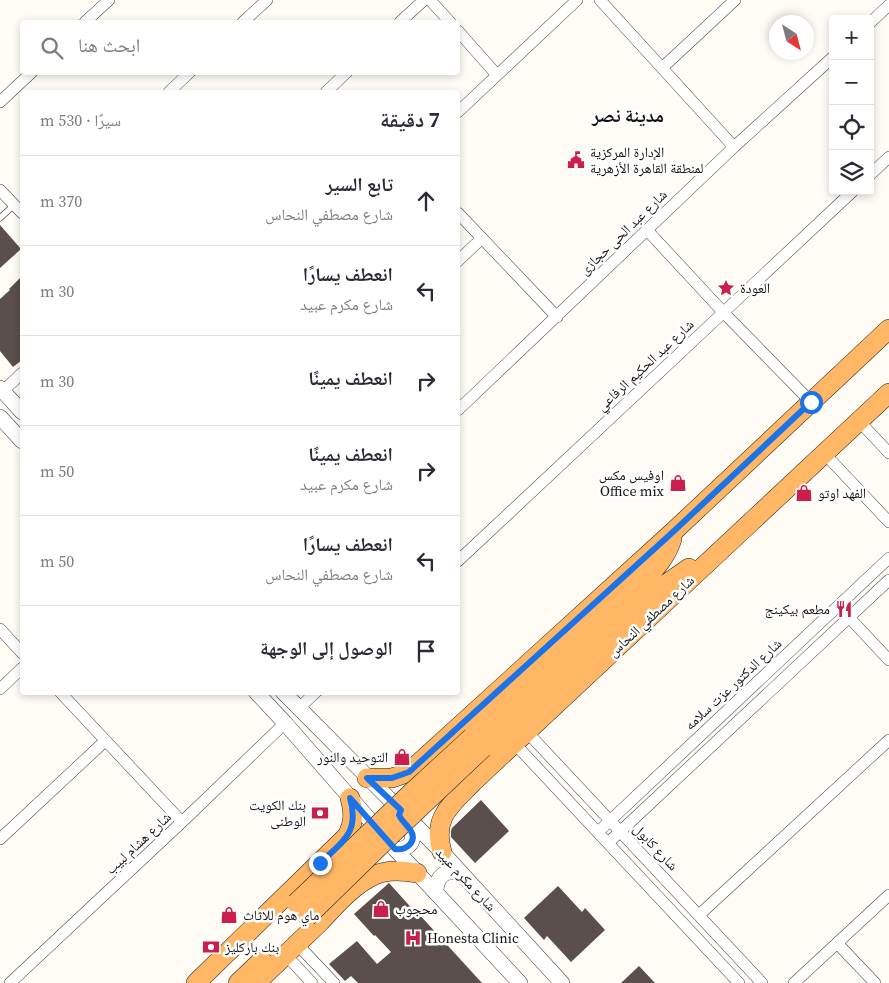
<!DOCTYPE html>
<html lang="ar">
<meta charset="utf-8">
<style>
body{margin:0;font-family:"Source Serif 4","Noto Naskh Arabic",serif;background:#f7f7f7;color:#2b2b33;direction:rtl}
.controls{position:absolute;right:15px;top:15px;display:grid;overflow:hidden;border-radius:5px;box-shadow:0 2px 8px #0003}
.controls button{width:45px;height:45px;display:grid;place-items:center;padding:0;border:0;border-bottom:1px solid #e1e1e2;background:#fff;color:#2b2b33;font:25px sans-serif}
.compass{position:absolute;left:769px;top:15px;width:45px;height:45px;border-radius:50%;background:#fff;box-shadow:0 2px 8px #0003;rotate:144deg}
.stop{position:absolute;width:15px;height:15px;margin:-11px;border:4px solid #1a73e8;border-radius:50%;background:#fff}
.stop.end{background:#1a73e8;border-color:#fff;box-shadow:0 1px 5px #0008}
.list{margin:0;padding:0;list-style:none}
h2{display:flex;justify-content:space-between;align-items:center;height:65px;margin:0;padding:0 20px;font-size:21px}
h2 small{font-size:16px;font-weight:400;color:#7c7c81}
.list li{display:grid;grid-template-columns:32px 1fr auto;gap:15px;align-items:center;box-sizing:border-box;height:90px;padding:0 20px;border-top:1px solid #e1e1e2}
.list b{display:block;font-size:19px;white-space:nowrap}
.list p{margin:0;font-size:16px;white-space:nowrap;color:#7c7c81}
.list em{font-size:16px;font-style:normal;color:#7c7c81}
.icon{flex:none;width:28px;height:28px;fill:none;stroke:currentColor;stroke-width:2;stroke-linecap:round;stroke-linejoin:round}
.map{position:relative;flex:none;width:889px;height:983px;overflow:hidden;direction:ltr}
.search{position:absolute;background:#fff;box-shadow:0 2px 8px #0003;left:20px;top:20px;width:440px;height:55px;display:flex;align-items:center;gap:12px;box-sizing:border-box;padding:0 18px;border-radius:5px;color:#7c7c81;font-size:19px}
.panel{position:absolute;background:#fff;box-shadow:0 2px 8px #0003;left:20px;top:90px;width:440px;height:605px;border-radius:5px;direction:rtl}
.map>svg:first-child{display:block}
</style>
<div class="map">
<svg width="889" height="983" viewBox="0 0 889 983">
<rect width="100%" height="100%" fill="#fffbf5"/>
<path fill="#5a4f4c" d="M0,225L21,249L0,268Z
M22,276V360L13,367L0,351V299L10,290L9,289Z
M481,800L509,831L475,863L451,837V831L452,828Z
M389,883L416,913L417,912L482,983H358L351,976L345,981L329,964L357,941L377,964L391,952L375,935L374,936L354,914Z
M558,886L582,912L585,908L605,930L571,962L547,936L544,940L524,918Z
M639,966L655,983H621Z"/>
<g fill="none" stroke-linecap="round" stroke-linejoin="round">
<g stroke="#444" stroke-width="7">
<path id="service" d="M0,218L14,205"/>
</g>
<g stroke="#444" stroke-width="12">
<path id="minor" d="M430,0L450,22
M600,0L734,147
M85,22L109,0
M243,22L267,0
M400,22L424,0
M870,23L889,5
M458,31L497,75
M662,68L735,0
M169,92L190,72
M326,92L347,72
M0,102L32,72
M458,112L577,0
M870,175L889,157
M0,190L22,213
M458,213L557,317
M647,230L723,312L811,402
M458,261L482,238
M3,391L22,373
M458,410L734,147L833,57
M859,421L889,453
M824,453L889,522
M458,561L853,191
M844,612L889,660
M0,629L22,653
M0,689L22,668
M60,692L182,822
M298,709L316,692
M527,732L762,983
M515,744L739,983
M598,832L889,558
M0,839L105,741
M608,843L889,580
M699,915L889,740
M837,943L875,983
M297,944L334,983
M286,955L312,983
M10,983L182,822L285,723
M794,983L889,895"/>
</g>
<g stroke="#444" stroke-width="16">
<path id="tertiary" d="M0,388L22,412
M0,417L22,441
M256,692L285,723L395,849L520,983
M283,692L442,852L562,983
M395,849C405,851 417,843 411,831C409,828 405,824 403,821
M436,892C436,876 445,869 461,873"/>
</g>
<g stroke="#222" stroke-width="20">
<path id="primary" d="M472,737L643,582C655,569 667,556 672,539
M483,748L666,584L689,568
M367,778H392L409,772L674,531L889,329
M442,852C432,817 451,805 473,782L889,393
M196,983L347,836C354,823 354,812 350,798
M238,983L262,960
M256,983C277,963 299,942 320,922C336,905 354,884 375,875C389,869 403,871 417,873"/>
</g>
<use href="#service" stroke="#fff" stroke-width="5.5"/>
<use href="#minor" stroke="#fff" stroke-width="11"/>
<use href="#tertiary" stroke="#fff" stroke-width="15"/>
<use href="#primary" stroke="#ffb765" stroke-width="19"/>
<g stroke="#222" stroke-width="20" stroke-linecap="butt">
<path id="primary-bridge" d="M296,903L412,792L472,737
M307,917L394,832L483,748"/>
</g>
<use href="#primary-bridge" stroke="#ffb765" stroke-width="19"/>
</g>
<g fill="none" stroke-linecap="round" stroke-linejoin="round">
<path stroke="#1a73e8" stroke-width="6" d="M320,863C342,842 360,833 350,798L395,849C406,851 417,842 411,831C408,826 403,822 400,817L399,815L401,810L367,778H392L409,772L674,531L811,402"/>
</g>
<defs>
<g id="civic-bare" transform="scale(1.35)"><path d="M-.6-6.5H3V-4.5H.6V-3L4-1V1h2V6H-6V1h2V-1L-.6-3ZM-1.2 2.5V6h2.4V2.5Z" fill="#ca1f4d" stroke="#fff" stroke-width="2.5" paint-order="stroke"/></g>
<g id="sight-bare" transform="scale(1.35)"><path d="M0-6L1.8-2.2L6-1.7L2.9 1.2L3.7 5.4L0 3.3L-3.7 5.4L-2.9 1.2L-6-1.7L-1.8-2.2Z" fill="#ca1f4d" stroke="#fff" stroke-width="2.5" paint-order="stroke"/></g>
<g id="shop-bare" transform="scale(1.35)"><path d="M-5-2.5h2.3a2.7 3.5 0 0 1 5.4 0H5L5.5 6h-11ZM-1.5-2.5h3a1.5 2.3 0 0 0-3 0Z" fill="#ca1f4d" stroke="#fff" stroke-width="2.5" paint-order="stroke"/></g>
<g id="restaurant-bare" transform="scale(1.35)"><path d="M-5-6h1v4h1v-4h1v4h1v-4h1v5L-1.5 .5V6h-2V.5L-5-1ZM5-6V6H3V1.5H1.5Q1.5-4 5-6Z" fill="#ca1f4d" stroke="#fff" stroke-width="2.5" paint-order="stroke"/></g>
<g id="bank-bare" transform="scale(1.35)"><path d="M-6-4H6V4H-6ZM0-2.3a2.3 2.3 0 1 0 0 4.6a2.3 2.3 0 1 0 0-4.6Z" fill="#ca1f4d" stroke="#fff" stroke-width="2.5" paint-order="stroke"/></g>
<g id="hospital-bare" transform="scale(1.35)"><path d="M-5-5h3v3.5h4V-5h3V5h-3V1.5h-4V5h-3Z" fill="#ca1f4d" stroke="#fff" stroke-width="2.5" paint-order="stroke"/></g>
</defs>
<g fill-rule="evenodd">
<use href="#civic-bare" x="576" y="160"/>
<use href="#sight-bare" x="726" y="288"/>
<use href="#shop-bare" x="678" y="483"/>
<use href="#shop-bare" x="804" y="493"/>
<use href="#restaurant-bare" x="844" y="609"/>
<use href="#shop-bare" x="402" y="757"/>
<use href="#bank-bare" x="320" y="813"/>
<use href="#shop-bare" x="381" y="909"/>
<use href="#shop-bare" x="229" y="915"/>
<use href="#hospital-bare" x="413" y="938"/>
<use href="#bank-bare" x="211" y="947"/>
</g>
<g text-anchor="middle" stroke-width="5" stroke-linejoin="round" paint-order="stroke">
<g font-size="14" fill="#111" stroke="#fff" text-anchor="start">
<text x="590" y="157">الإدارة المركزية<tspan x="590" dy="16">لمنطقة القاهرة الأزهرية</tspan></text>
<text x="740" y="293">العودة</text>
<text x="664" y="480" text-anchor="end">اوفيس مكس<tspan x="664" dy="16">Office mix</tspan></text>
<text x="818" y="498">الفهد اوتو</text>
<text x="830" y="614" text-anchor="end">مطعم بيكينج</text>
<text x="388" y="762" text-anchor="end">التوحيد والنور</text>
<text x="306" y="810" text-anchor="end">بنك الكويت<tspan x="306" dy="16">الوطنى</tspan></text>
<text x="395" y="914">محجوب</text>
<text x="243" y="920">ماي هوم للاثاث</text>
<text x="427" y="943">Honesta Clinic</text>
<text x="225" y="952">بنك باركليز</text>
</g>
<g font-size="14" fill="#111" stroke="#fff">
<text transform="translate(623 232) rotate(-44)" y="5">شارع عبد الحى حجازى</text>
<text transform="translate(645 365) rotate(-43)" y="5">شارع عبد الحكيم الرفاعي</text>
<text transform="translate(651 616) rotate(-43)" y="5">شارع مصطفي النحاس</text>
<text transform="translate(733 684) rotate(-43)" y="5">شارع الدكتور عزت سلامه</text>
<text transform="translate(138 843) rotate(-43)" y="5">شارع هشام لبيب</text>
<text transform="translate(656 847) rotate(47)" y="5">شارع كابول</text>
<text transform="translate(466 879) rotate(47)" y="5">شارع مكرم عبيد</text>
</g>
<g font-size="19" font-weight="bold" fill="#111" stroke="#fff">
<text x="628" y="122">مدينة نصر</text>
</g>
</g>
</svg>
<div class="controls">
<button>+</button>
<button>−</button>
<button><svg class="icon" aria-label="locate" viewBox="0 0 24 24"><circle cx="12" cy="12" r="6"/><path d="M12 2v4M12 18v4M2 12h4M18 12h4"/></svg></button>
<button><svg class="icon" aria-label="layers" viewBox="0 0 24 24"><path d="M12 4l9 5-9 5-9-5zM3 14l9 5 9-5"/></svg></button>
</div>
<svg class="compass" viewBox="-18 -18 36 36"><path d="M0-13l5 13h-10z" fill="#e53935"/><path d="M0 13l5-13h-10z" fill="#7c7c81"/></svg>
<div class="stop" style="left:811px;top:402px"></div>
<div class="stop end" style="left:320px;top:863px"></div>
<div class="search"><svg class="icon" aria-label="search" viewBox="0 0 24 24"><circle cx="10" cy="10" r="6"/><path d="M15 15l6 6"/></svg>ابحث هنا</div>
<section class="panel">
<h2>7 دقيقة<small>سيرًا · 530 m</small></h2>
<ul class="list">
<li><svg class="icon" aria-label="ahead" viewBox="0 0 24 24"><path d="M12 20V5M6 11l6-6 6 6"/></svg><div><b>تابع السير</b><p>شارع مصطفي النحاس</p></div><em>370 m</em></li>
<li><svg class="icon" aria-label="left" viewBox="0 0 24 24"><path d="M17 20v-9H6M10 6l-5 5 5 5"/></svg><div><b>انعطف يسارًا</b><p>شارع مكرم عبيد</p></div><em>30 m</em></li>
<li><svg class="icon" aria-label="right" viewBox="0 0 24 24"><path d="M7 20v-9h11M14 6l5 5-5 5"/></svg><div><b>انعطف يمينًا</b></div><em>30 m</em></li>
<li><svg class="icon" aria-label="right" viewBox="0 0 24 24"><path d="M7 20v-9h11M14 6l5 5-5 5"/></svg><div><b>انعطف يمينًا</b><p>شارع مكرم عبيد</p></div><em>50 m</em></li>
<li><svg class="icon" aria-label="left" viewBox="0 0 24 24"><path d="M17 20v-9H6M10 6l-5 5 5 5"/></svg><div><b>انعطف يسارًا</b><p>شارع مصطفي النحاس</p></div><em>50 m</em></li>
<li><svg class="icon" aria-label="arrive" viewBox="0 0 24 24"><path d="M6 21V4h12l-3 4 3 4H6"/></svg><div><b>الوصول إلى الوجهة</b></div></li>
</ul>
</section>
</div>
